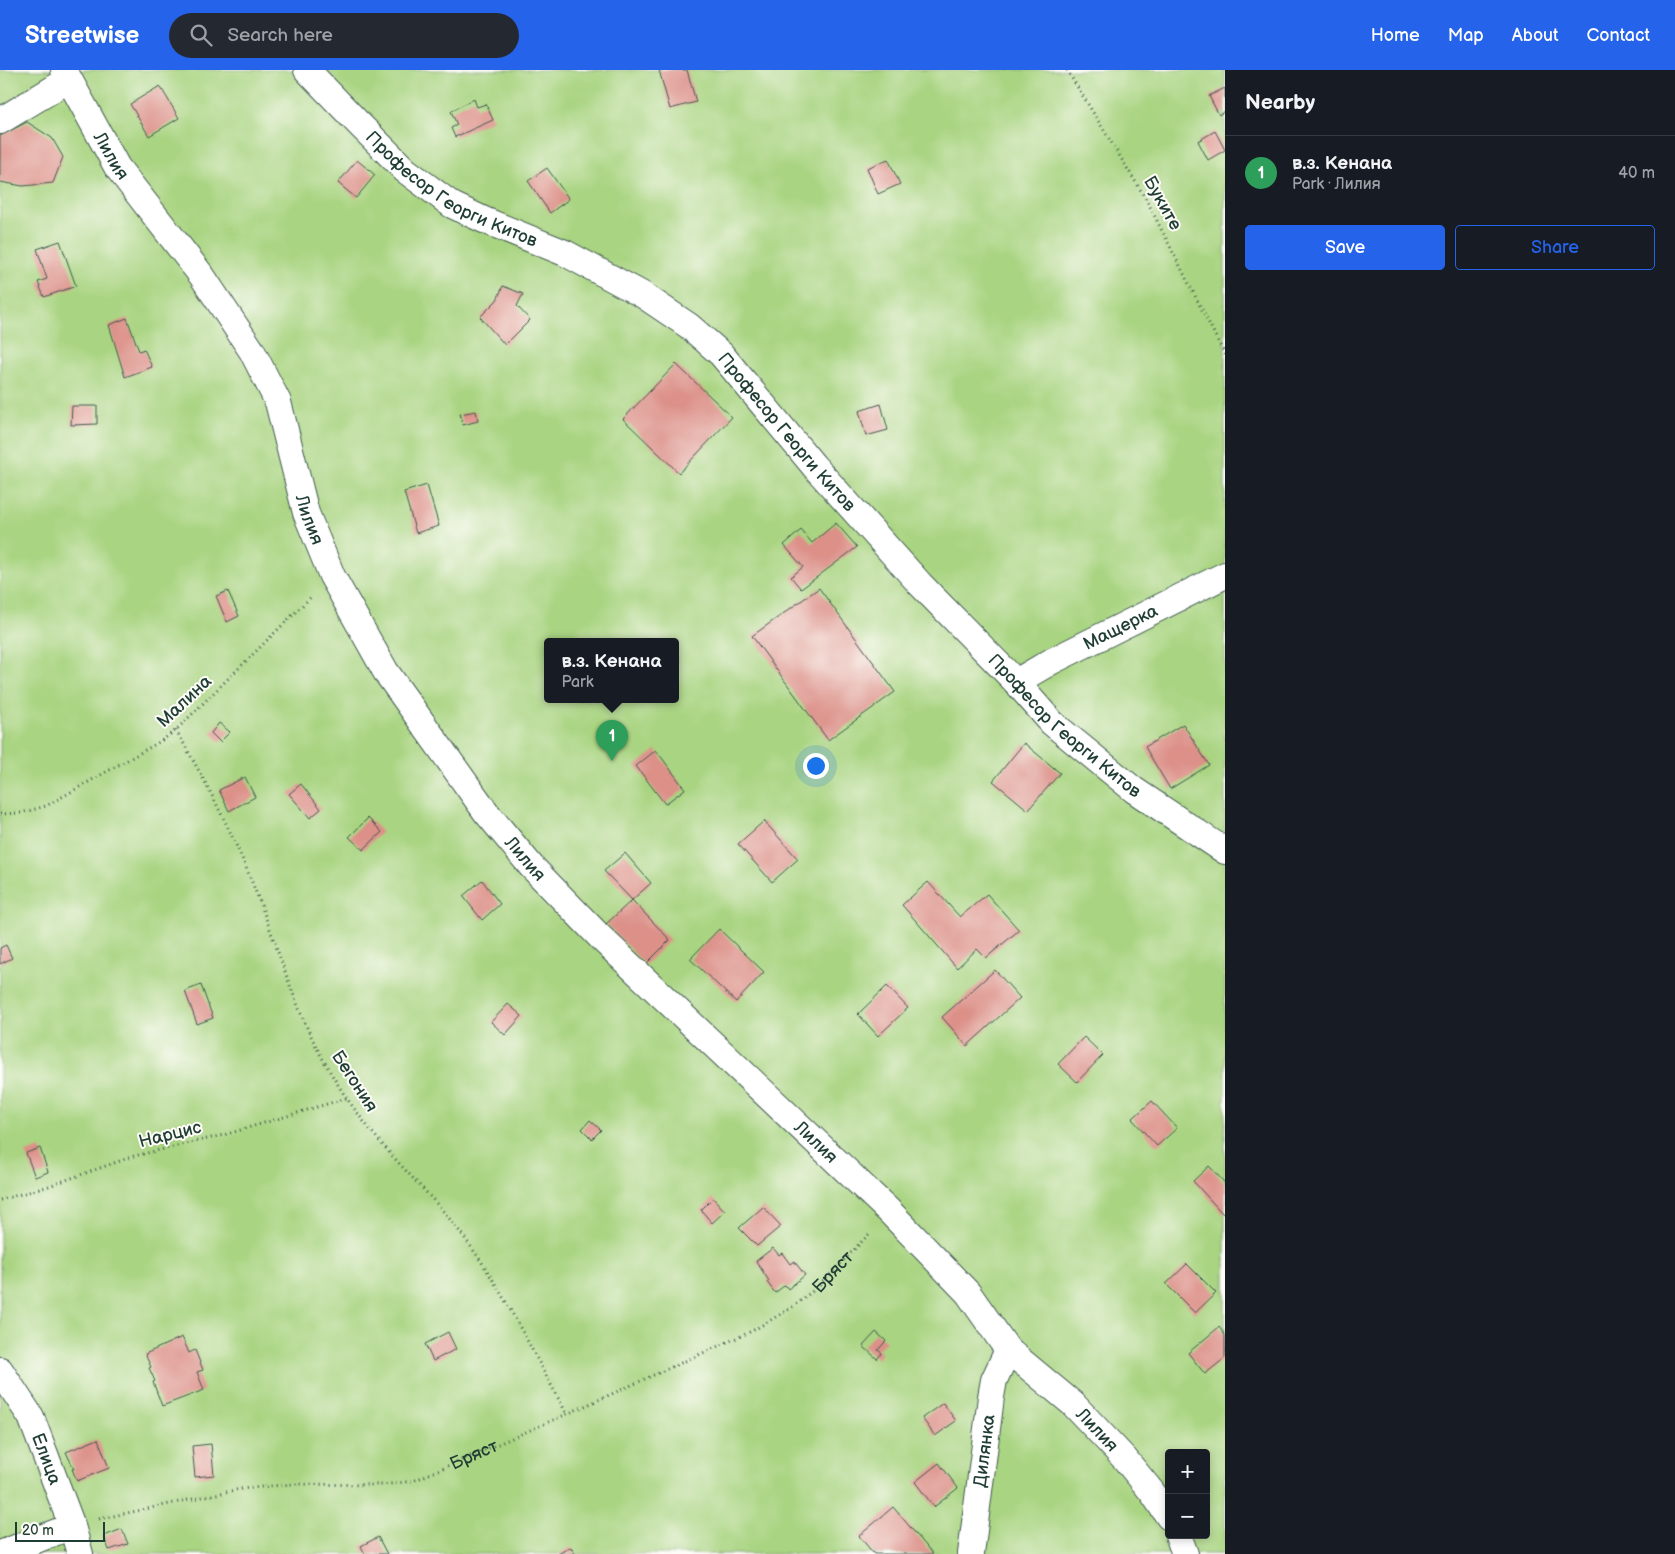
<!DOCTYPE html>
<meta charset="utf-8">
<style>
body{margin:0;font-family:"Balsamiq Sans",sans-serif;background:#242831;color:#f1f3f6}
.controls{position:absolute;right:15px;bottom:15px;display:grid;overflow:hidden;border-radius:5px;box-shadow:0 2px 8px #0003}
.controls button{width:45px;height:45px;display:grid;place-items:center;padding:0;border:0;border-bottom:1px solid #363941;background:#171b24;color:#f1f3f6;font:25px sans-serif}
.scale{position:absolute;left:15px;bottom:12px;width:90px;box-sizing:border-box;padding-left:5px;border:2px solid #1f3d34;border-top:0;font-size:14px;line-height:18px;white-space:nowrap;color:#1f3d34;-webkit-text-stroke:4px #fdfcf7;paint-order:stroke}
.you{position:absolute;left:815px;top:695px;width:18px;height:18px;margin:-12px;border:4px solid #fff;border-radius:50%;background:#1a73e8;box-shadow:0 0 0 8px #1a73e833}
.badge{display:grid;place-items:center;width:32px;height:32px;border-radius:50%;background:#2563eb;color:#fff;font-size:16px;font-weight:700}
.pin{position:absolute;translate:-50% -41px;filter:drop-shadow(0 1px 2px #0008)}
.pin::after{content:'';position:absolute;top:26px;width:18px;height:15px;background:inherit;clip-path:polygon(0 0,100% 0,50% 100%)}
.popup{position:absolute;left:544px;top:568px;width:135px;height:65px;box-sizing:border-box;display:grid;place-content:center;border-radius:5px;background:#171b24;filter:drop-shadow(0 1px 4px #0005);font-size:16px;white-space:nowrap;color:#9ea1a6}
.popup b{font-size:19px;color:#f1f3f6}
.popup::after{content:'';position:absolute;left:50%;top:100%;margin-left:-10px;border:10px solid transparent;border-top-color:#171b24}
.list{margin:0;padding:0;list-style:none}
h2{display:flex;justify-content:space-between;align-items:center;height:65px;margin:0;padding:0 20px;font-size:21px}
h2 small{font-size:16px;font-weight:400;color:#9ea1a6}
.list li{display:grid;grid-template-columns:32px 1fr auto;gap:15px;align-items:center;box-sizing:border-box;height:75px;padding:0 20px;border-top:1px solid #363941}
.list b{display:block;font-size:19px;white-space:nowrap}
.list p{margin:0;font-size:16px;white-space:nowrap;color:#9ea1a6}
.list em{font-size:16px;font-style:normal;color:#9ea1a6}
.actions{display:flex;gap:10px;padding:15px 20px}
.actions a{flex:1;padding:11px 0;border:1px solid #2563eb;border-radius:5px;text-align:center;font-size:18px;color:#2563eb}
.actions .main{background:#2563eb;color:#fff}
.icon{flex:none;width:28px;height:28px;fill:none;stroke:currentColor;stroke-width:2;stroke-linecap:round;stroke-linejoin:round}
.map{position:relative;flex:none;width:1225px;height:1484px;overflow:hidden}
header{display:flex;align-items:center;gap:30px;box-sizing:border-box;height:70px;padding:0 25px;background:#2563eb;color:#fff}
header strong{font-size:24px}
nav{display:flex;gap:28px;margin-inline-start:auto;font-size:18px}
.search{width:350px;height:45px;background:#242831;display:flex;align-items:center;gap:12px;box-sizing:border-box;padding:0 18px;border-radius:28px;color:#9ea1a6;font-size:19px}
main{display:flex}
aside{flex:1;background:#171b24}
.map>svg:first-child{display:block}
</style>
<header>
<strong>Streetwise</strong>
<div class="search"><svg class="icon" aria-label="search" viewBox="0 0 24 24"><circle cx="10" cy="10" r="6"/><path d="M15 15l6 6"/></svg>Search here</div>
<nav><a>Home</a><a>Map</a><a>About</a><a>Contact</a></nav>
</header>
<main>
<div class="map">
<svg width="1225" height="1484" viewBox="0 0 1225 1484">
<rect width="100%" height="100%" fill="#fdfcf7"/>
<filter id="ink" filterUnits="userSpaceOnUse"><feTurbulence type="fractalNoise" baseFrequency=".02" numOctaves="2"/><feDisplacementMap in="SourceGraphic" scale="10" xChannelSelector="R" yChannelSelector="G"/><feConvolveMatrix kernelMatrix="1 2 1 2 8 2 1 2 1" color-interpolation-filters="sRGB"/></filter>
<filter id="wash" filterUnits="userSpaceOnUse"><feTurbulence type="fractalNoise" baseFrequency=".0096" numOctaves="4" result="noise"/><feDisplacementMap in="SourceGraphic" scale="20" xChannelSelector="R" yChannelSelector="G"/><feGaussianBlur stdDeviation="1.12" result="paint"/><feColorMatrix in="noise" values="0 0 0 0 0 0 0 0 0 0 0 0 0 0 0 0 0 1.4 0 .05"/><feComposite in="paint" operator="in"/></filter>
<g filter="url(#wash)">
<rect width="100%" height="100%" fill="#f1edd8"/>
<path fill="#a9d481" stroke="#64885a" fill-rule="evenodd" d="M0,0H1225V1484H0ZM548,572H676V630H548ZM1169,1383H1206V1465H1169Z"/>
<g id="blocks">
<path fill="#dc9088" d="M659,0H687L696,32L670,39Z
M160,16L179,48L149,66L130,34Z
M1225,18V41L1219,45L1209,26Z
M474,29L477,37L486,34L493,50L455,67L451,58L457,55L451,41Z
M27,52L52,68L63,87L53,113L23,116L0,112V66Z
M1215,61L1225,80L1208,90L1198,71Z
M888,89L900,114L878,124L867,98Z
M357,90L375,105L356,128L338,113Z
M547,98L569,129L550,143L528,111Z
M60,171L76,216L44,227L38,212L47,209L37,179Z
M503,216L523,224L517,236L530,250L505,275L480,247L497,230Z
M127,248L139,281L144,279L152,297L125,307L109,255Z
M676,294L732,347L679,403L623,349Z
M881,334L888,360L866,366L859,341Z
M72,336H97V354L71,355Z
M476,341L478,351L463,355L460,344Z
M427,415L439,456L416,463L404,422Z
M836,453L857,477L801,519L791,507L803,497L784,475L801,460L812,473Z
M819,518L895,622L828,670L752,566Z
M228,521L239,546L227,552L216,526Z
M219,653L230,662L220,672L211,663Z
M1183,654L1209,695L1170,719L1145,677Z
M1024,673L1060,703L1028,740L993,711Z
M656,680L685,719L665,734L636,696Z
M245,707L255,727L229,741L219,720Z
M301,714L321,739L310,748L289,724Z
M368,748L382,762L363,780L349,767Z
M764,751L798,789L772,812L738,774Z
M625,783L651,813L632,830L670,870L645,895L606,854L632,830L604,801Z
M482,810L500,834L482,850L463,826Z
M928,812L960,847L987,824L1019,860L986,888L977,879L957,898L902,835Z
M719,859L764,902L736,932L690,889Z
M6,875L12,888L0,894V878Z
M995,900L1020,928L967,976L942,947Z
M201,915L213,948L197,954L185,921Z
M887,916L908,938L878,966L858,944Z
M508,934L522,946L505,965L491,952Z
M1084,967L1103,985L1077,1012L1058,994Z
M1152,1031L1177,1058L1157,1076L1132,1049Z
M590,1050L601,1060L592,1069L582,1059Z
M40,1078L48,1102L35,1107L26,1083Z
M1209,1096L1225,1113V1142L1223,1144L1193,1111Z
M713,1128L725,1141L712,1153L701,1140Z
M763,1137L781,1156L757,1176L739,1158Z
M773,1178L779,1185L782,1183L790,1194L794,1191L805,1205L788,1219L785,1215L775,1223L767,1212L769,1211L756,1191Z
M1187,1194L1216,1223L1195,1243L1166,1214Z
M1219,1257L1225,1265V1288L1205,1304L1188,1283Z
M448,1262L456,1279L433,1291L425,1274Z
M876,1262L886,1271L878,1280L882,1283L877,1289L863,1276Z
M182,1267L189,1283L195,1280L203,1300L197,1302L204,1320L162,1336L153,1312L155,1311L149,1298L151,1297L145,1284Z
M943,1333L956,1351L935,1366L922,1348Z
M98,1369L109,1398L77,1411L72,1399H74L66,1382Z
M211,1374L214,1405L195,1407L192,1376Z
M939,1393L958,1418L934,1437L915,1412Z
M893,1437L933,1484H874L859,1466Z
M122,1459L128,1474L109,1480L104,1466Z
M378,1467L387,1484H365L361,1476Z
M571,1477L575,1484H558Z"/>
</g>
</g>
<g filter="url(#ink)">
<use href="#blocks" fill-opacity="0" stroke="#3e574d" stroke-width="1"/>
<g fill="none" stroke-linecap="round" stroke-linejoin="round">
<g stroke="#3e574d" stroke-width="28">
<g id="minor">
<path id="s2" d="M64,0L117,97L202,206L252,281L278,332L306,443L332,506L386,602L486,742L531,796L601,868L889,1141L968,1223L1008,1280L1073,1334L1125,1389L1152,1422L1169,1447"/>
<path id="s3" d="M307,0L358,53L405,100L452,135L484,150L565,183L643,225L689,256L721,284L814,396L920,514L1016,612L1052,653L1134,720L1225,781"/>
<path d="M0,51L68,10"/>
<path id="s4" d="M1016,612L1052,591L1225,505"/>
<path id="s5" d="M0,1300L31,1347L72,1456L80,1484"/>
<path d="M1178,1465L1185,1484"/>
<path d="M0,1484L72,1456"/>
<path id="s6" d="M971,1484L991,1327L994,1310L1008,1280"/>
</g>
</g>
<g stroke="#3e574d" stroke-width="3" stroke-dasharray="1 4" stroke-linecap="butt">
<path d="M1067,0L1146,129L1225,285"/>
<path d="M176,660C207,714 235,767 257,825C280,882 296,945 328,998C345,1028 366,1056 389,1082C410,1106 433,1128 453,1153C498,1208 532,1282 567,1344"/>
<path d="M0,744L21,743L46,736L161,671L176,660L312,526"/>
<path d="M0,1130L46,1117L134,1086L224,1065L347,1028"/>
<path id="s1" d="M99,1449L240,1419L293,1414L382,1415L413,1411L567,1344L752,1261L791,1238L818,1217L871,1162"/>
</g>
<use href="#minor" stroke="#fff" stroke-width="26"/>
</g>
</g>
<g text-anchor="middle" stroke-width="4" stroke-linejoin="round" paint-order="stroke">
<g font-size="18" fill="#1f3d34" stroke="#fdfcf7">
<text dy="6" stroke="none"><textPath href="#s2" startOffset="98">Лилия</textPath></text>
<text dy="6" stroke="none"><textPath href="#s3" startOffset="190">Професор Георги Китов</textPath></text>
<text transform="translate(1163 133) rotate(61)" y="6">Буките</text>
<text dy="6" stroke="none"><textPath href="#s3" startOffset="610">Професор Георги Китов</textPath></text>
<text dy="6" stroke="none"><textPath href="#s2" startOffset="518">Лилия</textPath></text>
<text dy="6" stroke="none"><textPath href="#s4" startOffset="118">Мащерка</textPath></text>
<text transform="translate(184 631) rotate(-43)" y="6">Малина</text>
<text dy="6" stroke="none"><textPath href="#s3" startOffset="1015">Професор Георги Китов</textPath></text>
<text dy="6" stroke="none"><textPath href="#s2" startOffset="922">Лилия</textPath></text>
<text transform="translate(355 1011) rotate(57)" y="6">Бегония</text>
<text transform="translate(170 1064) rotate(-14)" y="6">Нарцис</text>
<text dy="6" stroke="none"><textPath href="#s2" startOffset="1328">Лилия</textPath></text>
<text dy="6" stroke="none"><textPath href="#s1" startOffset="789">Бряст</textPath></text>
<text dy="6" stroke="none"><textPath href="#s2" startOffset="1732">Лилия</textPath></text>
<text dy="6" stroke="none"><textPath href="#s6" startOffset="104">Дилянка</textPath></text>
<text dy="6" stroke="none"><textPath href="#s1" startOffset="384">Бряст</textPath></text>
<text dy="6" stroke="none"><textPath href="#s5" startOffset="101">Елица</textPath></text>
</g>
</g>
</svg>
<div class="controls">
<button>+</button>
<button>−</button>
</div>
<div class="scale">20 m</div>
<div class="you"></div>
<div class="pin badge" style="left:612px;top:691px;background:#2e9e5b">1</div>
<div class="popup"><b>в.з. Кенана</b>Park</div>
</div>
<aside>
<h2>Nearby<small></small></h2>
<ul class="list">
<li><span class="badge" style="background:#2e9e5b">1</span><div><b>в.з. Кенана</b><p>Park · Лилия</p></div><em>40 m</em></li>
</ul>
<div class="actions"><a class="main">Save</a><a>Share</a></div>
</aside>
</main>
